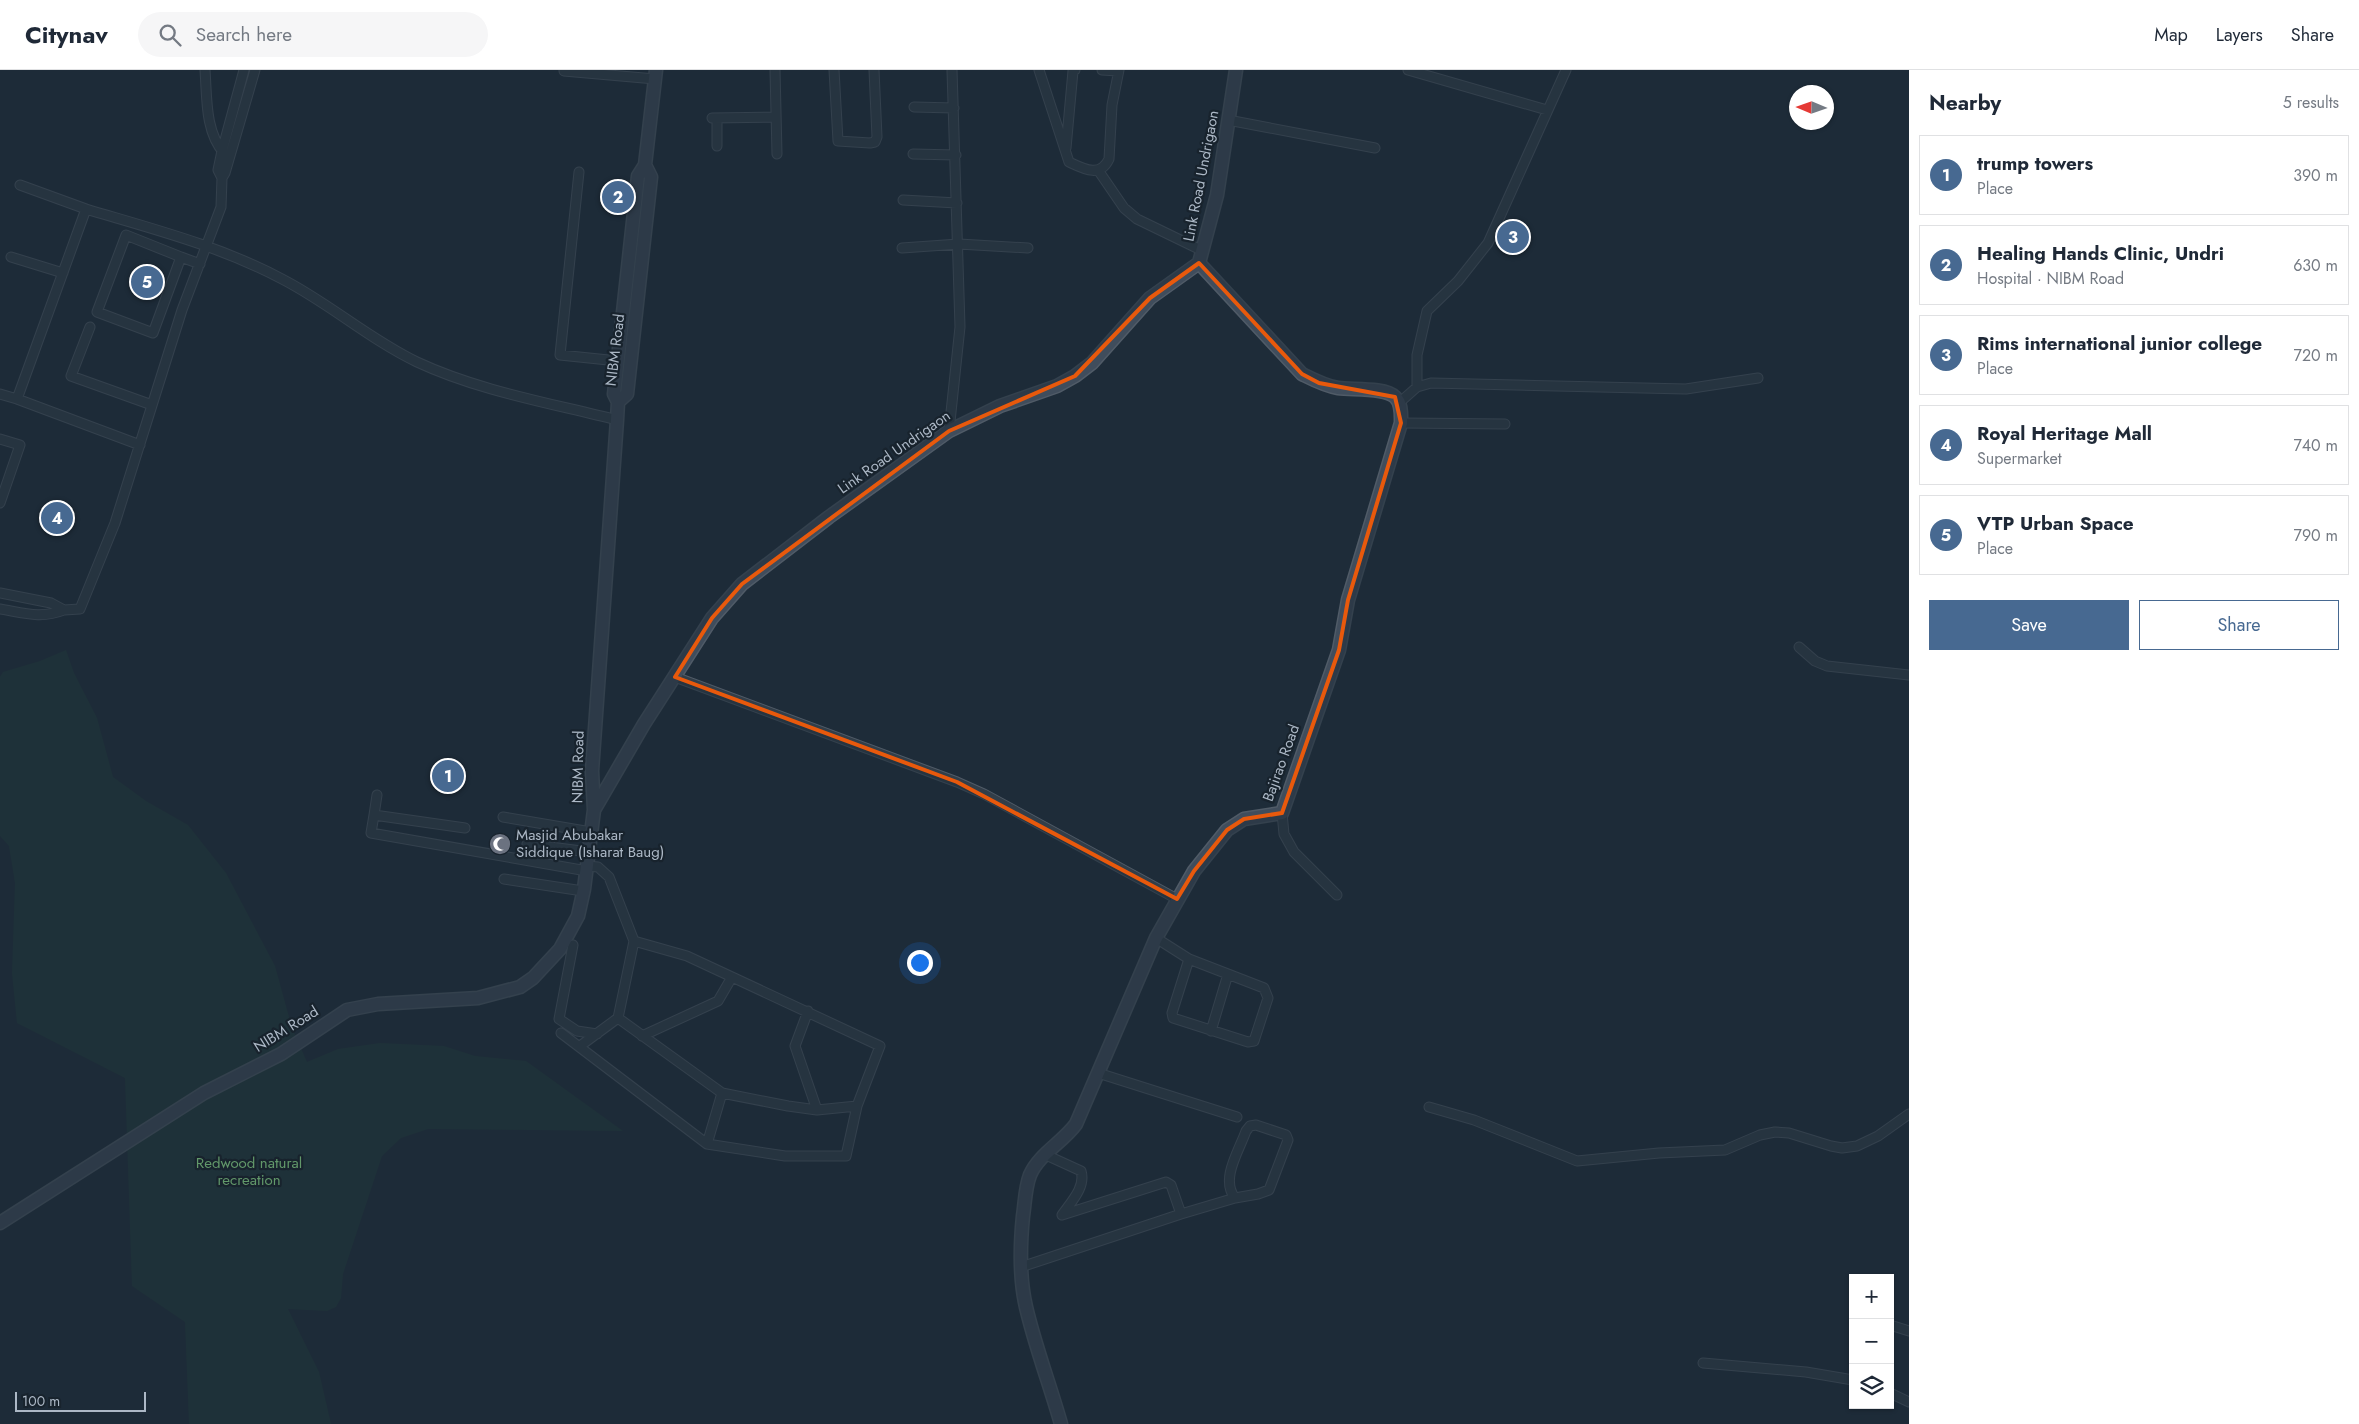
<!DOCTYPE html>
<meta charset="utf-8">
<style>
body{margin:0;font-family:Jost,sans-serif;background:#f6f6f7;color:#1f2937}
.controls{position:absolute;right:15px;bottom:15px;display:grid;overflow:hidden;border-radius:0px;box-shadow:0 1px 4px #0004}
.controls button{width:45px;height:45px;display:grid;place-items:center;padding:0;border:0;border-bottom:1px solid #e0e1e3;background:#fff;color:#1f2937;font:25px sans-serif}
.compass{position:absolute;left:1789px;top:15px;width:45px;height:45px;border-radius:50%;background:#fff;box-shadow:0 1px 4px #0004;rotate:272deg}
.scale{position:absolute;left:15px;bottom:12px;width:131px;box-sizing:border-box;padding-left:5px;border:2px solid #acb8c6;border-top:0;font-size:14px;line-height:18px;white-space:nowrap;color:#acb8c6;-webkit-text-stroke:4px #18232d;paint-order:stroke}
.you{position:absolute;left:919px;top:892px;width:18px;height:18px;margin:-12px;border:4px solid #fff;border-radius:50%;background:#1a73e8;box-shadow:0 0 0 8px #1a73e833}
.badge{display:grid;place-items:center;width:32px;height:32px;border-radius:50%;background:#476991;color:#fff;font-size:16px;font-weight:700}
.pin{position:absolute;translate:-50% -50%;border:2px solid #fff;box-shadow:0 1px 5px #0006}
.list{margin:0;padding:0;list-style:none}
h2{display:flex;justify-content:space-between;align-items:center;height:65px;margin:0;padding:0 20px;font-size:21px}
h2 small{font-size:16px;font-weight:400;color:#747a83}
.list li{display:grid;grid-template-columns:32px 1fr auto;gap:15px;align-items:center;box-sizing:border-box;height:80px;margin:0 10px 10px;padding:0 10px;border:1px solid #e0e1e3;border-radius:0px}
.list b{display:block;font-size:19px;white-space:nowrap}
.list p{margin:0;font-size:16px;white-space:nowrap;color:#747a83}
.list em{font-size:16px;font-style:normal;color:#747a83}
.actions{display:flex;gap:10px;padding:15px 20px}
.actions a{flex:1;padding:11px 0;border:1px solid #476991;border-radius:0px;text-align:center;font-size:18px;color:#476991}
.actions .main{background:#476991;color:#fff}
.icon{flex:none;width:28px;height:28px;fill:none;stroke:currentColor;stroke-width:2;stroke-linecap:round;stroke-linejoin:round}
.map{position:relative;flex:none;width:1909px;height:1354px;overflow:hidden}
header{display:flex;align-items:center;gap:30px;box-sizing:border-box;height:70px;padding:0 25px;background:#fff;border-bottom:1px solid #e0e1e3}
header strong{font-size:24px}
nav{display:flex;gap:28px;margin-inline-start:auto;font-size:18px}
.search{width:350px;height:45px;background:#f6f6f7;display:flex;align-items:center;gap:12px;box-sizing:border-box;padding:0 18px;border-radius:28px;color:#747a83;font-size:19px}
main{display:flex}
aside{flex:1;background:#fff}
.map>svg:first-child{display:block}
</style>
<header>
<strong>Citynav</strong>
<div class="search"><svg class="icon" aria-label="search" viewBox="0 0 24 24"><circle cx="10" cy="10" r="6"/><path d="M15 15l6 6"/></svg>Search here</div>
<nav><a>Map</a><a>Layers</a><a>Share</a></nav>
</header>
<main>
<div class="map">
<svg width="1909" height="1354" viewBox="0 0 1909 1354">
<rect width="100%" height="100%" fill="#1e2c39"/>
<path fill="#20393a" d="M66,580L74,603L97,648L113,707L146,731L188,755L226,803L275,896L292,958L307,992L338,979L380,973L444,976L475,986L526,991L623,1061L428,1059L401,1068L382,1086L343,1204L341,1228L336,1237L327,1241L288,1239L319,1302L331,1354H189L185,1252L132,1216L125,1008L17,953L12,903L15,813L9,776L0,766V607L3,602L40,591Z"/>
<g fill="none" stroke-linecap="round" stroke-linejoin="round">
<g stroke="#505b67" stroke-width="11">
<path id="street" d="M205,0C207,27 205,62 224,83
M775,0L777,84
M834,0L838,71L870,73L875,72L877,67L874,0
M1039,0L1069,92C1084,99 1100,108 1109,89L1112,35L1119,0
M1102,0L1118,1
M1408,0L1547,40
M564,1L655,9
M914,37L954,38
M712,48L776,47
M717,48V76
M1228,50L1375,78
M1066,78L1073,1L1075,0
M913,84L956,85
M1098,100L1124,138L1137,149L1203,181
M579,102L560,285L618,291
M222,108L218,100L222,81L244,0
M20,115L86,139
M903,130L957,133
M902,178L959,174L1028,178
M11,187L63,203
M181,187L126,165L97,242L153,263L181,187L200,194
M90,257L71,306L152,335
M1417,317V285L1427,241L1458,211L1488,173L1566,0
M0,324L17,329
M1399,333L1417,317L1431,313L1686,319L1758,308
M1401,353L1505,354
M949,361L960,257L952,0
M0,369L20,375L0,433
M140,375L17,329L86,139C153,159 220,176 282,209C329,233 369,269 417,292C479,321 550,333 617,350
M0,523L51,533L64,540L80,539L115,453L182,240L221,137L222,108L225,103L255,0
M0,539C24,543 41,549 64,540
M1799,577L1815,591L1827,596L1909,605
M675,607L957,712L984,724L1177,829
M377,725L374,745L465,758
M1282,743L1284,764L1294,782L1337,825
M374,745L371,763L587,801
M503,747L591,762
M527,774L589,782
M504,809L583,821
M1156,868L1189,889L1172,943L1173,948L1248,972L1254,971L1268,928L1264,918L1189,889
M573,875L559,949L577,961L597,964
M808,941L795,976L817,1040
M618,948L722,1023L788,1036L817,1040L857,1036
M1211,961L1228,904
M561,963L707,1074L785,1086H846L857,1036L880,976L687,886L634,871L609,807L598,797L587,796
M642,966L718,931L732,907
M580,976L618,948L634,871
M1098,1003L1237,1047
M1429,1037L1474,1050L1577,1091L1659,1083L1725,1080L1760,1065L1775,1062L1789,1063L1831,1076L1842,1078L1857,1076L1878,1066L1909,1044
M707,1074L722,1023
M1046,1085L1081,1101C1086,1117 1071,1132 1062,1145
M1062,1145L1166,1112L1171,1115L1181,1144
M1021,1197L1181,1144L1235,1128L1258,1124L1269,1120L1288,1070L1286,1065L1256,1055L1250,1056L1246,1061C1239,1081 1220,1109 1235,1128
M1890,1255L1909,1261
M1703,1293L1806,1302L1853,1310
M1890,1323L1909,1332"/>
</g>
<g stroke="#505b67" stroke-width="15">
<path id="secondary" d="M618,332L614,324L638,106L645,95
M594,740L644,654L712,548L742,514L829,447L949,361L1000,336L1057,316L1075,306L1092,293L1150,228L1199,193L1217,125L1236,0
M0,1153L204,1023L281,984L347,940L378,934L478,928L520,917L533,908L560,879L578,846L584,819L594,740L592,701L617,350L618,332L627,324L651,107L645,95L656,0
M1061,1354C1050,1315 1035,1276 1026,1237C1019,1207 1020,1176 1023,1146C1025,1133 1025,1118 1030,1105C1039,1084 1063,1072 1076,1054L1156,868L1194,801L1227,760L1244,749L1282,743L1339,580L1348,530L1401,353C1401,345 1402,333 1395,327C1385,317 1353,320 1338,318C1325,316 1314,310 1302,304L1199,193"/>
</g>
<use href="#street" stroke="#323e49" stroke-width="9"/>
<use href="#secondary" stroke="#404d5c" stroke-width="12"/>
</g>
<path d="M0 0H1909V1354H0ZM1199,193L1302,304L1319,313L1395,327L1401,353L1348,530L1339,580L1282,743L1244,749L1227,760L1194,801L1177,829L957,712L675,607L712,548L742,514L949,361L1075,306L1150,228Z" fill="#1e2c39" fill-opacity=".55" fill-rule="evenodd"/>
<path fill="none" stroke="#e8590c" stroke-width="4" stroke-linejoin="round" d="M1199,193L1302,304L1319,313L1395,327L1401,353L1348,530L1339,580L1282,743L1244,749L1227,760L1194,801L1177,829L957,712L675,607L712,548L742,514L949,361L1075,306L1150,228Z"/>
<defs>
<g id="mosque-disc" transform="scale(1.125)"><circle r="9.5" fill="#6b7280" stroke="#18232d"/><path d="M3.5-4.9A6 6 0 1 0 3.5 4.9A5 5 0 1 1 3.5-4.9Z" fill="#fff"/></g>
</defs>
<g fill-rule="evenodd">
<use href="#mosque-disc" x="500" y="774"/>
</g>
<g text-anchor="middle" stroke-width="4.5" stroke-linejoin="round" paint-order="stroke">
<g font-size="15" fill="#acb8c6" stroke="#18232d">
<text transform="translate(1201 106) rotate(-79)" y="5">Link Road Undrigaon</text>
<text transform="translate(615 280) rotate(-83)" y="5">NIBM Road</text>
<text transform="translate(894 382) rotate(-35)" y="5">Link Road Undrigaon</text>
<text transform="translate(1281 693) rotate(-70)" y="5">Bajirao Road</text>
<text transform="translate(578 697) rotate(-89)" y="5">NIBM Road</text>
<text transform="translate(286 959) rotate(-32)" y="5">NIBM Road</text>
</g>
<g font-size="15" fill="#acb8c6" stroke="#18232d" text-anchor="start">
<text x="516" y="770">Masjid Abubakar<tspan x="516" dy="17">Siddique (Isharat Baug)</tspan></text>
</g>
<g font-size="15" fill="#62986a" stroke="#18232d">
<text x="249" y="1098">Redwood natural<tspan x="249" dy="17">recreation</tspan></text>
</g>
</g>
</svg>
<div class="controls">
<button>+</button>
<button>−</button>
<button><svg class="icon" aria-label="layers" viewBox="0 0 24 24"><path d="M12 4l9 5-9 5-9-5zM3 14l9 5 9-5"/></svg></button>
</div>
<svg class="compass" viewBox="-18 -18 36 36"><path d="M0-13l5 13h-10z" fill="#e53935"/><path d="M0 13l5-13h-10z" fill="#747a83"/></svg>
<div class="scale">100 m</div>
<div class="you"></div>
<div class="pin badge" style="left:448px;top:706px">1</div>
<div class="pin badge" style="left:618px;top:127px">2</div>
<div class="pin badge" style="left:1513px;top:167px">3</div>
<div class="pin badge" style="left:57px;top:448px">4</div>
<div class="pin badge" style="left:147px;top:212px">5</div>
</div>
<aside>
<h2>Nearby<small>5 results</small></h2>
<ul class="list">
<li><span class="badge">1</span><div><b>trump towers</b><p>Place</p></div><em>390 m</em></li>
<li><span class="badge">2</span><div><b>Healing Hands Clinic, Undri</b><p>Hospital · NIBM Road</p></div><em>630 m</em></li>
<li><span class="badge">3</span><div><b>Rims international junior college</b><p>Place</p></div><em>720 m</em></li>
<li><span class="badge">4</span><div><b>Royal Heritage Mall</b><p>Supermarket</p></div><em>740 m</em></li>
<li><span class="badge">5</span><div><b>VTP Urban Space</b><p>Place</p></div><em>790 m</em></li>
</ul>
<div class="actions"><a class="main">Save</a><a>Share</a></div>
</aside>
</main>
